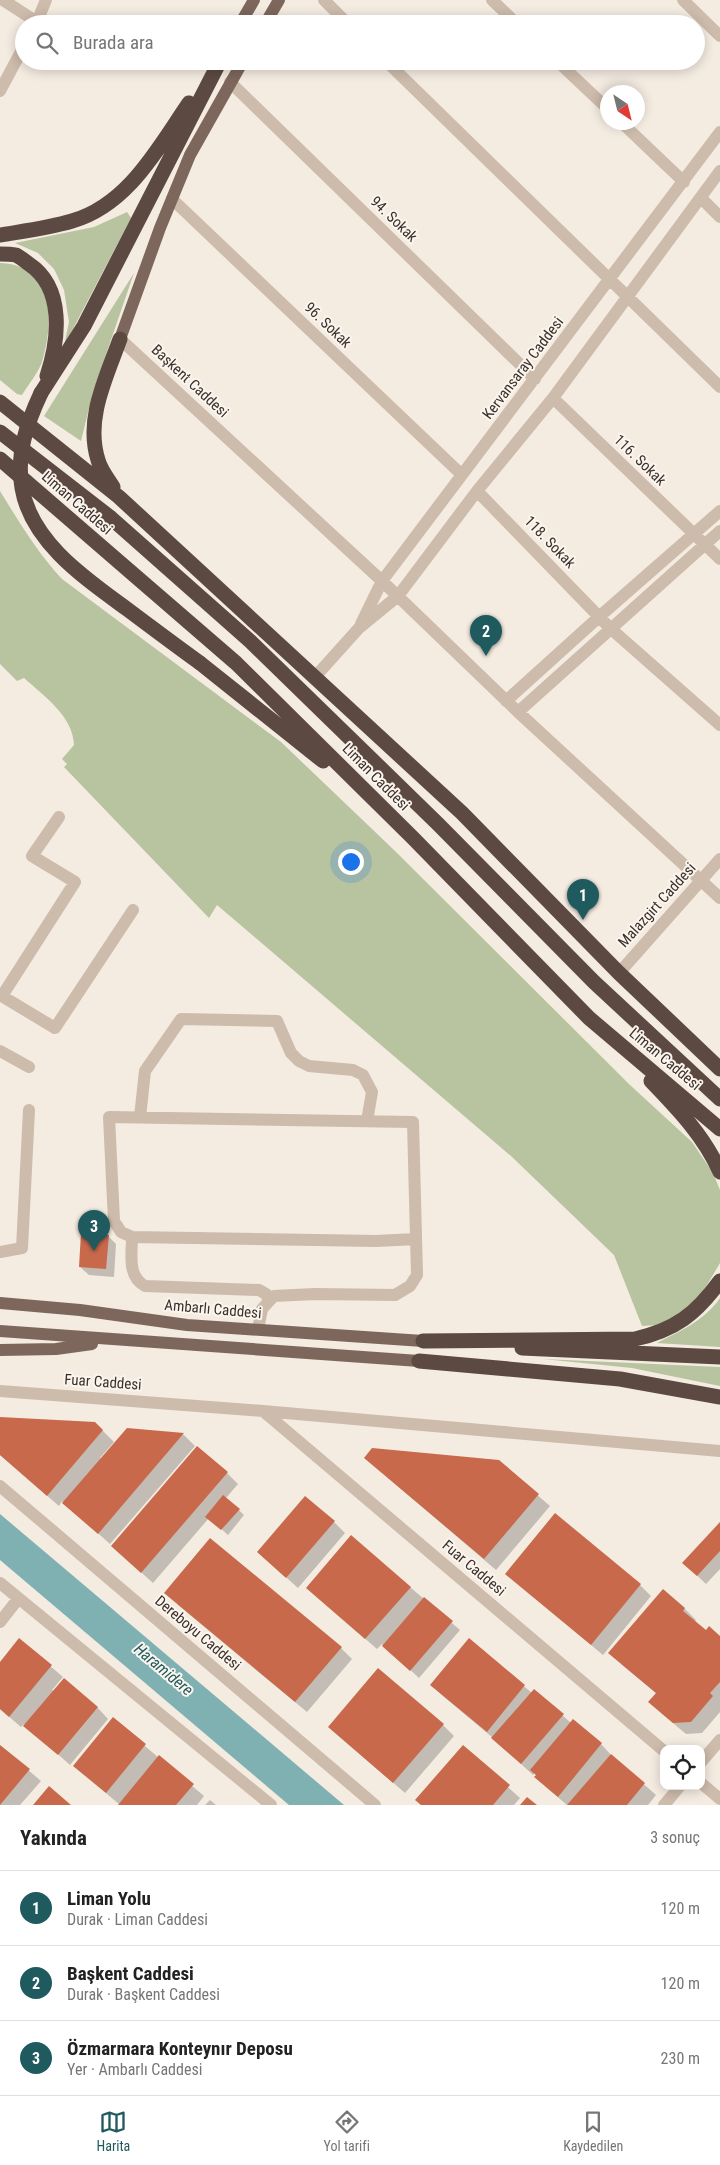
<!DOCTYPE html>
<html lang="tr">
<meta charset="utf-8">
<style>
body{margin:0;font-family:"Roboto Condensed",sans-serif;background:#f6f6f6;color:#222}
.controls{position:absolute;right:15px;bottom:15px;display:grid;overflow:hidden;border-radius:10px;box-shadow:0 2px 12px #0003}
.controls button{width:45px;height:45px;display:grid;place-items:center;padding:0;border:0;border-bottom:1px solid #e0e0e0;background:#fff;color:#222;font:25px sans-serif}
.compass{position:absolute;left:600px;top:85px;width:45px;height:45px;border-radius:50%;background:#fff;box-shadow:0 2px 12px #0003;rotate:145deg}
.you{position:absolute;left:350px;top:861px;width:18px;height:18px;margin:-12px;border:4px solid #fff;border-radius:50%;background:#1a73e8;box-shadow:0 0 0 8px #1a73e833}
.badge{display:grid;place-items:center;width:32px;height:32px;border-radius:50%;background:#1f5a5e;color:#fff;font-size:16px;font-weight:700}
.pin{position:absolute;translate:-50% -41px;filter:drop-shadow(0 1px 2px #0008)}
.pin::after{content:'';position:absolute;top:26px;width:18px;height:15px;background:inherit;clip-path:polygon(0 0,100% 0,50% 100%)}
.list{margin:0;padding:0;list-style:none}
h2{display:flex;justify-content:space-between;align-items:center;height:65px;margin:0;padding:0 20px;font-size:21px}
h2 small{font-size:16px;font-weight:400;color:#767676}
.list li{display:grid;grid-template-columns:32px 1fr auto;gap:15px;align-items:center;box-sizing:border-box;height:75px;padding:0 20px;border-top:1px solid #e0e0e0}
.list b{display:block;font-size:19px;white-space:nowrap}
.list p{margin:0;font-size:16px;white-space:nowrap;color:#767676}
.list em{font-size:16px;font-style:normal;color:#767676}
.icon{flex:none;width:28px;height:28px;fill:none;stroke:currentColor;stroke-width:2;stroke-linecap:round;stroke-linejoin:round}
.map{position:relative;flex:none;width:720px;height:1805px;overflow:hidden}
.search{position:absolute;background:#fff;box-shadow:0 2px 12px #0003;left:15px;right:15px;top:15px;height:55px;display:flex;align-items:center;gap:12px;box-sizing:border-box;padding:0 18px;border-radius:28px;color:#767676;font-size:19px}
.sheet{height:290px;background:#fff}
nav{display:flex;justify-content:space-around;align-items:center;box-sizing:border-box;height:70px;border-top:1px solid #e0e0e0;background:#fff;font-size:14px;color:#767676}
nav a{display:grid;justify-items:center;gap:2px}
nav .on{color:#1f5a5e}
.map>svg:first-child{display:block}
</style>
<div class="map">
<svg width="720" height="1805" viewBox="0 0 720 1805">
<rect width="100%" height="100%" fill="#f4ebe1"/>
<path fill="#b8c4a0" d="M127,212L131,218L64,346L69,322L64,290L54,269L38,253L15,243L94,227Z
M0,263C55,265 54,321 42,362C38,373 28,385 22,395L17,394L0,380Z
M134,273L93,392L81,441L44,416Z
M0,491C19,522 37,552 62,579L281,742L394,850L630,1085L692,1142L713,1173L720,1190V1263L701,1295L673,1318L657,1325L642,1326L614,1255L511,1156L217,905L209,918L64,767L67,764L62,759L74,745C73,716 44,696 24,678L17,681L0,664Z
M720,1298V1347L657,1343C680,1331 704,1321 720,1298Z
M543,1359L720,1367V1386L632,1368Z"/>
<path fill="#7fb0b2" d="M0,1514L344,1805H289L0,1560Z"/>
<path fill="#0003" d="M108,1236L116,1244L114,1277L89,1275L80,1267Z
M0,1418L102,1430L114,1442L100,1458L102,1459L127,1429L184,1435L195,1446L110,1544L62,1501L59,1506L0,1455Z
M365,1458L498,1461L550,1506L496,1570Z
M227,1473L238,1484L226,1498L244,1515L228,1535L209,1518L153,1583L112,1546Z
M334,1522L345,1533L298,1588L258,1552Z
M720,1524V1569L706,1584L684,1563Z
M506,1574L640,1585L651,1596L603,1655Z
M410,1587L460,1630L419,1678L382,1644L377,1649L307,1588Z
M663,1590L685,1609L696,1620L694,1622L706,1632L720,1638V1712L702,1733L686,1734L661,1713L657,1694L621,1664Z
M177,1604L341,1648L352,1659L307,1712Z
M20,1640L63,1677L52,1690L97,1707L108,1719L70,1765L24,1724L21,1727L0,1709V1664Z
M469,1640L532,1693L534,1690L571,1723L573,1721L601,1744L612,1756L656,1795L648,1805H567L547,1788L535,1773L533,1775L493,1738L443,1696L432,1685Z
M113,1719L204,1796L197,1805H120L74,1766Z
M443,1725L454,1736L405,1793L329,1727Z
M0,1746L41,1781L20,1805H0Z
M463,1747L520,1798L514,1805H422Z
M210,1800L216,1805H205Z"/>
<path fill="#c8694b" d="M81,1233L109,1235L106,1269L79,1267Z
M0,1417L95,1422L103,1430L47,1496L0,1455Z
M127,1428L184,1433L98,1534L62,1503Z
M197,1446L228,1472L141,1573L111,1546Z
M372,1448L499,1460L539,1494L484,1559L364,1458Z
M223,1495L240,1509L221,1530L205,1517Z
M305,1496L335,1521L286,1578L257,1552Z
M555,1513L641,1584L591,1645L505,1574Z
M720,1522V1551L697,1576L682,1563Z
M351,1535L411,1587L365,1639L306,1588Z
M210,1538L342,1647L295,1702L164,1593Z
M663,1589L685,1608L683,1611L706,1630L709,1626L720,1636V1682L710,1693L713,1696L691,1722L673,1723L648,1702L656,1693L608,1653Z
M424,1597L453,1621L410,1671L382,1646Z
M19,1638L52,1665L9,1717L0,1709V1662Z
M469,1638L525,1685L487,1732L430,1685Z
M378,1668L444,1724L393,1783L328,1727Z
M64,1678L98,1707L58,1755L23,1726Z
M534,1689L564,1714L521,1764L491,1738Z
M113,1717L146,1744L106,1793L73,1766Z
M573,1719L602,1743L558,1797L534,1777L536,1775L530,1770Z
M0,1745L30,1769L0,1805Z
M463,1745L510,1785L493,1805H421L415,1800Z
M611,1754L645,1783L627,1805H567Z
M159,1755L194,1784L176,1805H118Z
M49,1786L71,1805H33Z
M527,1797L537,1805H520Z"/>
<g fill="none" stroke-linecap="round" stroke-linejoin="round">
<path stroke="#cdbbac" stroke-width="12" d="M3,0L37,22
M324,0L348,24
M492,0L517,24
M683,0L720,36
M36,24L46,0
M386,61L720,387
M557,61L608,109
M230,82L535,379
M0,91L24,46
M621,122L684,182
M701,198L720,217
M172,199L462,475
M120,339L382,581L518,712L720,898
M553,398L720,559
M477,491L610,628L720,725
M361,624L382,581L720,132
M315,677L359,628L398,596L477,491L553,398L720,171
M506,701L600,616L720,511
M518,712L720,531
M619,973L720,859
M0,995L55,1028L133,910
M2,996L75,882L32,856L59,817
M0,1051L29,1067
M140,1117L145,1071L181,1019L277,1021L291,1053L299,1061L309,1066L353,1070L363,1075L372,1092L367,1121
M132,1237C132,1254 127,1276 145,1286L259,1290L266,1294L269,1300
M0,1252L22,1248L29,1110
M258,1329L262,1309L274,1296L315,1294L395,1295L410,1286L417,1275L413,1122L109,1117L114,1221L121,1232L132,1237L376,1241L416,1239
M0,1391L263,1411L720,1451
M263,1411L664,1751
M0,1486L375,1805
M0,1583L271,1805
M0,1622L18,1599
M701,1762L720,1740
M701,1783L720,1799
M664,1805L680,1786"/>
<path stroke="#7d675c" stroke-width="12" d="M240,24L254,0
M265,24L279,0
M120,339L160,228L190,155L243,61
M0,1303L80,1310L187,1325L423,1341
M0,1331L419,1361
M0,1350L56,1349L92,1344"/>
<path stroke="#5c4a42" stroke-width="15" d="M0,235C24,231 49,228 72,221C128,205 158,148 189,103
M0,254C5,254 11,254 16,255C20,257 25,261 29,264C65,288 59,340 47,376
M41,393L84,326L220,61
M0,402L119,497L462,813L619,973L720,1069
M0,432L111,518L250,641L438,824L594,982L720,1099
M0,459L236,663L413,838L589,1018L720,1129
M113,487C108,479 100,469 98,460C85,419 106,378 120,339
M200,663L323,761
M651,1081C678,1109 704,1136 720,1172
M423,1341L635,1339C675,1330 696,1314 720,1281
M522,1348L720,1357
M419,1361L620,1379L720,1397"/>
<path stroke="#5c4a42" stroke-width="15" d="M41,393C27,423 16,454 22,488C31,542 86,579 127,609C151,627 175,645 200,663"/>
</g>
<g text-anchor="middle" stroke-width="4" stroke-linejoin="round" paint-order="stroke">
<g font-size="15" fill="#3b302b" stroke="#fbf5ee">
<text transform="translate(394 219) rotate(44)" y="5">94. Sokak</text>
<text transform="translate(328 325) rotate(44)" y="5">96. Sokak</text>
<text transform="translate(523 368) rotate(-53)" y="5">Kervansaray Caddesi</text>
<text transform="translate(190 381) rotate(43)" y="5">Başkent Caddesi</text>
<text transform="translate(640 460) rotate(44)" y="5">116. Sokak</text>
<text transform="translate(77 503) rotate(41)" y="5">Liman Caddesi</text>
<text transform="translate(550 542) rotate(46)" y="5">118. Sokak</text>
<text transform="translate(376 777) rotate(45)" y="5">Liman Caddesi</text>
<text transform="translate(657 905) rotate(-48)" y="5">Malazgirt Caddesi</text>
<text transform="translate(665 1059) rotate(40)" y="5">Liman Caddesi</text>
<text transform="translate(213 1309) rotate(5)" y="5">Ambarlı Caddesi</text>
<text transform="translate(103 1382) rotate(4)" y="5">Fuar Caddesi</text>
<text transform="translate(474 1568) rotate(40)" y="5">Fuar Caddesi</text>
<text transform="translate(198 1633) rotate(40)" y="5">Dereboyu Caddesi</text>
</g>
<g font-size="16" font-style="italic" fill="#1f5a5e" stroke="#fbf5ee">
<text transform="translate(164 1669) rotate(40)" y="6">Haramidere</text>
</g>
</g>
</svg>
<div class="controls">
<button><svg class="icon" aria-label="locate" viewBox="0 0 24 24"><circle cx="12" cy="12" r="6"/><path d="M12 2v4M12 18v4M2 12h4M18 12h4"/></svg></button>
</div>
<svg class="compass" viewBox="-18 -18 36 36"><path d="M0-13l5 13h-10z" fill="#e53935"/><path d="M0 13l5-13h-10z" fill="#767676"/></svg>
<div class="you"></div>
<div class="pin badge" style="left:583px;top:920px">1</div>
<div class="pin badge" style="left:486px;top:656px">2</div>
<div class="pin badge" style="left:94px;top:1251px">3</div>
<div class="search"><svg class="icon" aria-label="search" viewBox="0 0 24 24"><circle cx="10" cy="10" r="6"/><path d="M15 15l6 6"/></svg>Burada ara</div>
</div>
<section class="sheet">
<h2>Yakında<small>3 sonuç</small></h2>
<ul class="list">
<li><span class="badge">1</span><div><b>Liman Yolu</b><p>Durak · Liman Caddesi</p></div><em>120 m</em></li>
<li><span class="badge">2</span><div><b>Başkent Caddesi</b><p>Durak · Başkent Caddesi</p></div><em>120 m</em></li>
<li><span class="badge">3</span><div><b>Özmarmara Konteynır Deposu</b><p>Yer · Ambarlı Caddesi</p></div><em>230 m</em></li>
</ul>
</section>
<nav>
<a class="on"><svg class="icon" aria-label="map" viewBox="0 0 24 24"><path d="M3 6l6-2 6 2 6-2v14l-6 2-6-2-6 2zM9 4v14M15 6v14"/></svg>Harita</a>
<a><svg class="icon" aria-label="directions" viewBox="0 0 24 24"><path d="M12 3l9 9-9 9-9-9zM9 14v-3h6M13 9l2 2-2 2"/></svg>Yol tarifi</a>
<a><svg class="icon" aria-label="saved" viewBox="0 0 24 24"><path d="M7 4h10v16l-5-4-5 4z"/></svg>Kaydedilen</a>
</nav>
